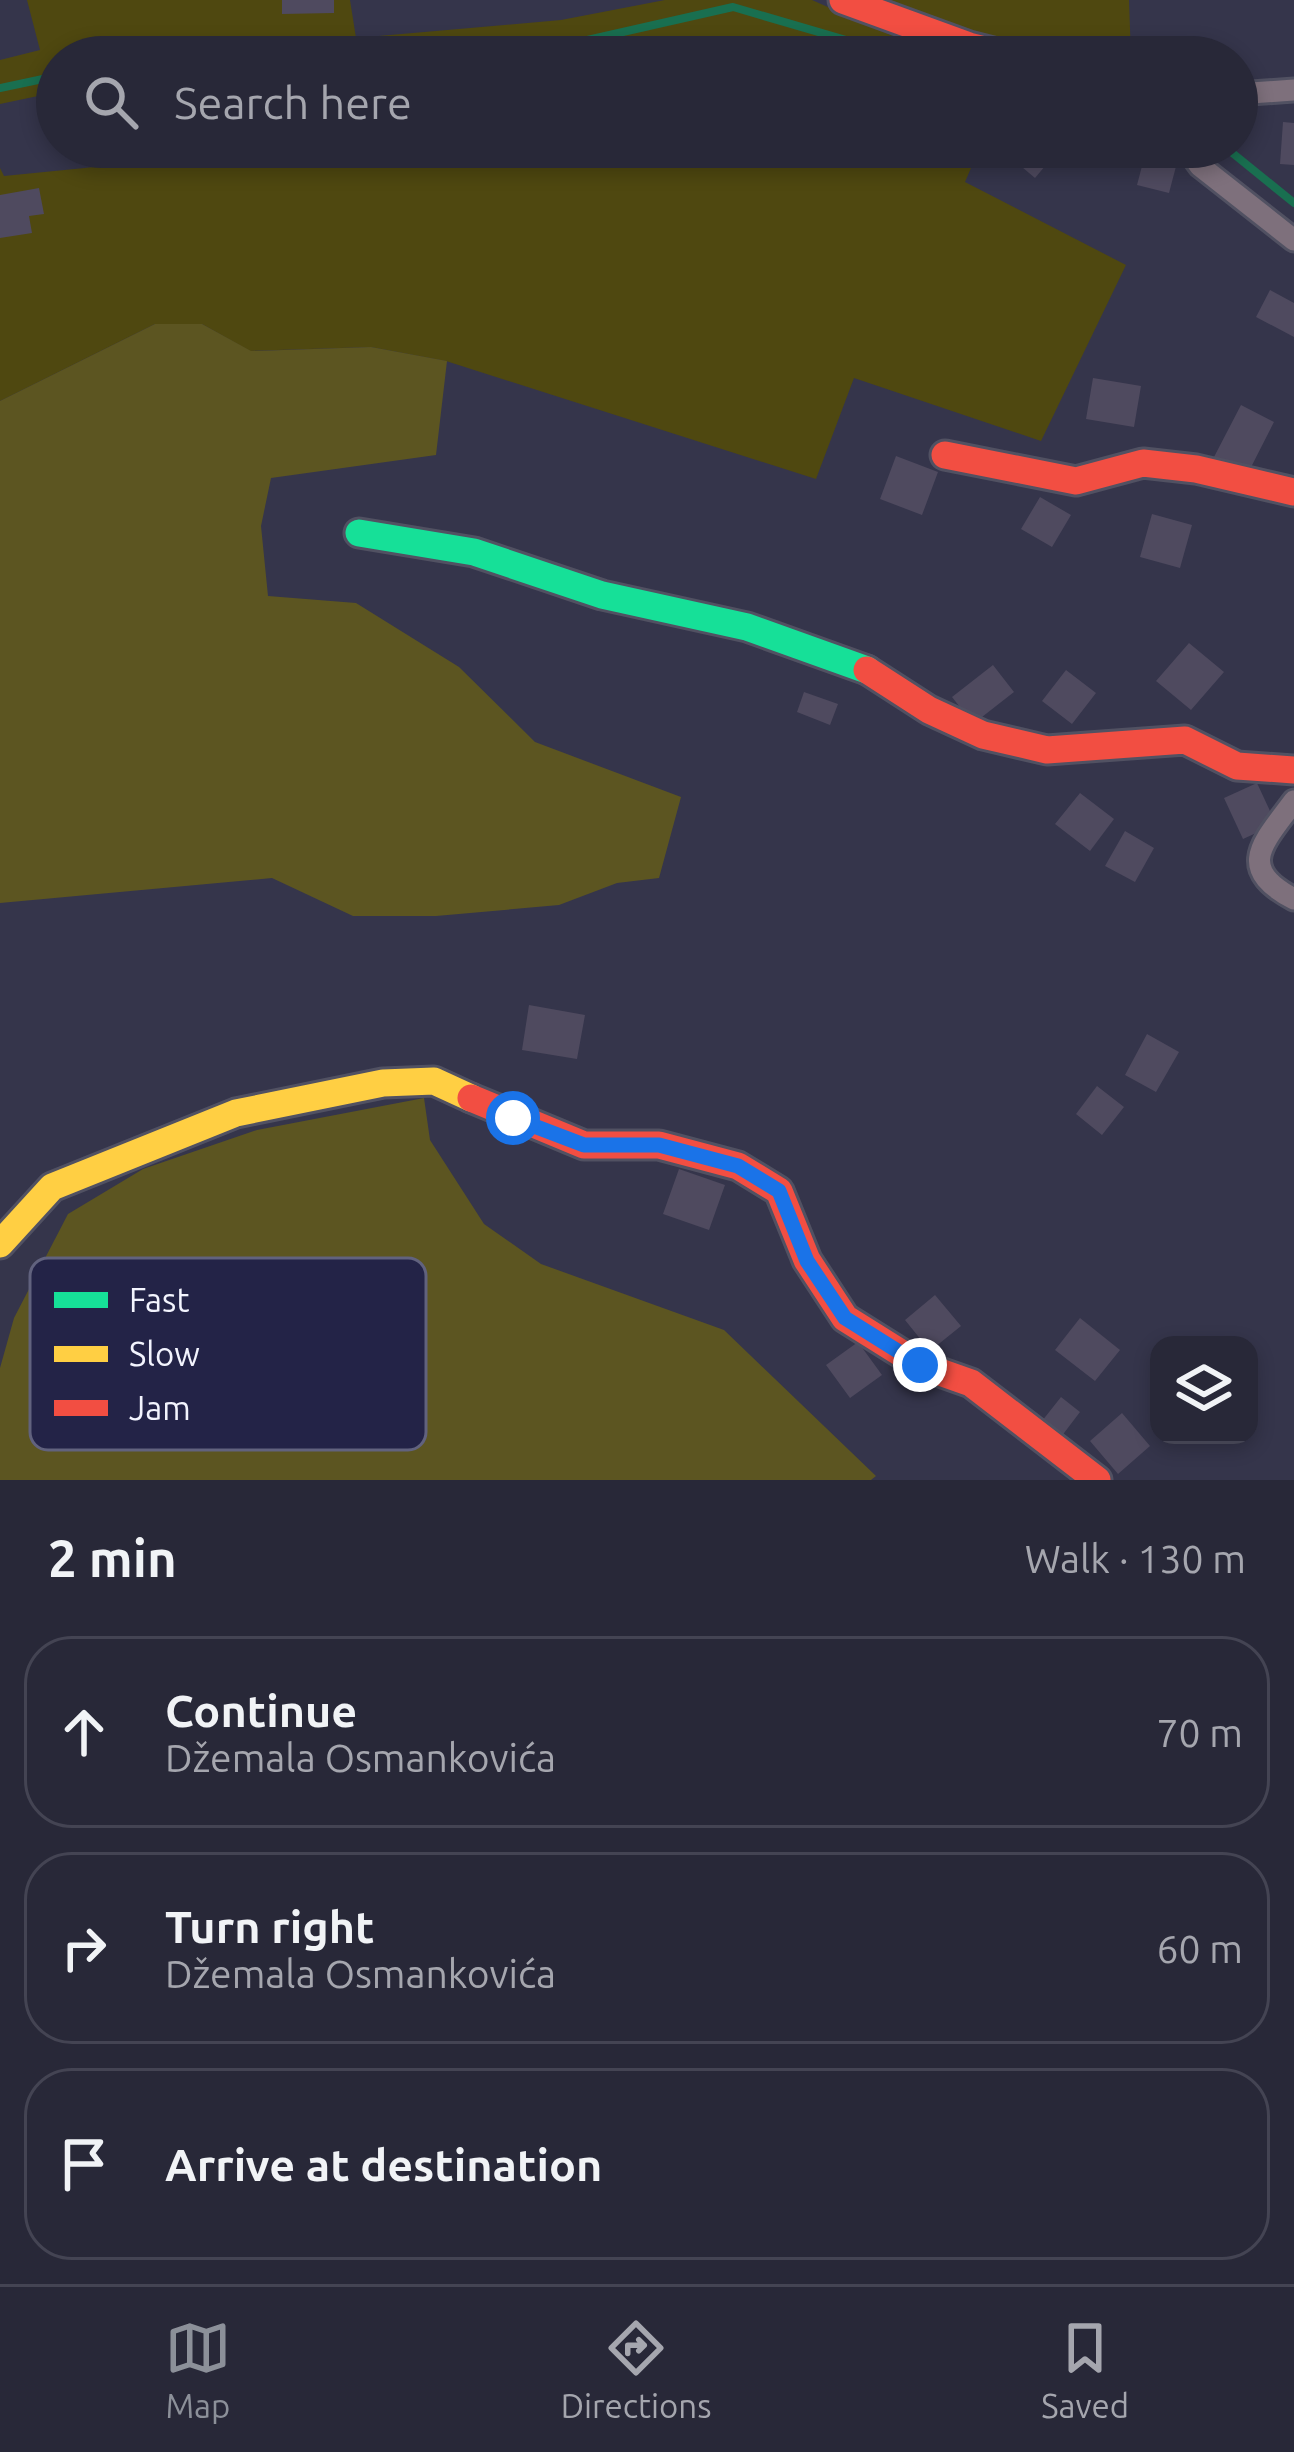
<!DOCTYPE html>
<meta charset="utf-8">
<style>
body{margin:0;font-family:Ubuntu,sans-serif;background:#343443;color:#f1f3f6}
.controls{position:absolute;right:36px;bottom:36px;display:grid;overflow:hidden;border-radius:24px;box-shadow:0 6px 18px #0003}
.controls button{width:108px;height:108px;display:grid;place-items:center;padding:0;border:0;border-bottom:3px solid #444453;background:#282838;color:#f1f3f6;font:60px sans-serif}
.stop{position:absolute;width:36px;height:36px;margin:-27px;border:9px solid #1a73e8;border-radius:50%;background:#fff}
.stop.end{background:#1a73e8;border-color:#fff;box-shadow:0 3px 12px #0008}
.list{margin:0;padding:0;list-style:none}
h2{display:flex;justify-content:space-between;align-items:center;height:156px;margin:0;padding:0 48px;font-size:51px}
h2 small{font-size:39px;font-weight:400;color:#a5a6ae}
.list li{display:grid;grid-template-columns:78px 1fr auto;gap:36px;align-items:center;box-sizing:border-box;height:192px;margin:0 24px 24px;padding:0 24px;border:3px solid #444453;border-radius:48px}
.list b{display:block;font-size:45px;white-space:nowrap}
.list p{margin:0;font-size:39px;white-space:nowrap;color:#a5a6ae}
.list em{font-size:39px;font-style:normal;color:#a5a6ae}
.icon{flex:none;width:66px;height:66px;fill:none;stroke:currentColor;stroke-width:2;stroke-linecap:round;stroke-linejoin:round}
.map{position:relative;flex:none;width:1294px;height:1480px;overflow:hidden}
.search{position:absolute;background:#282838;box-shadow:0 6px 18px #0003;left:36px;right:36px;top:36px;height:132px;display:flex;align-items:center;gap:30px;box-sizing:border-box;padding:0 42px;border-radius:66px;color:#a5a6ae;font-size:45px}
.sheet{height:804px;background:#282838}
nav{display:flex;justify-content:space-around;align-items:center;box-sizing:border-box;height:168px;border-top:3px solid #444453;background:#282838;font-size:33px;color:#a5a6ae}
nav a{display:grid;justify-items:center;gap:6px}
nav .on{color:#8c9099}
.map>svg:first-child{display:block}
</style>
<div class="map">
<svg width="1294" height="1480" viewBox="0 0 1294 1480">
<rect width="100%" height="100%" fill="#35354b"/>
<path fill="#4f4810" d="M27,0H350L356,38L561,20L665,0H812L893,36L972,57H57V92L0,104V60L40,50Z
M883,0H1129L1131,57C1043,57 964,30 883,0Z
M296,147H980L965,182L1126,265L1041,441L854,378L816,479L446,361L371,347L250,351L202,324H155L0,401V168L4,176Z"/>
<path fill="#5c5521" d="M155,324H202L251,351L371,347L447,361L436,455L271,478L261,526L268,596L356,603L459,667L535,742L681,797L659,878L617,883L559,905L436,916H353L272,878L0,903V401Z
M424,1098L430,1140L484,1224L541,1264L724,1330L876,1476L871,1480H0V1368L14,1318L68,1214L143,1169L257,1130Z"/>
<g fill="none" stroke-linecap="round" stroke-linejoin="round">
<path stroke="#196f50" stroke-width="8" d="M453,57L561,46L733,7L904,57
M0,88L57,76
M1225,147L1294,203"/>
</g>
<path fill="#4f4a5f" d="M282,0H334V13L282,14Z
M1283,122L1294,123V165L1280,164Z
M1018,147H1049L1056,153L1035,178L1010,157Z
M1147,147L1179,155L1169,193L1137,185Z
M39,188L44,214L29,216L32,233L0,238V195Z
M1270,290L1294,303V337L1256,317Z
M1093,378L1141,386L1134,427L1086,419Z
M1241,405L1274,422L1247,475L1214,457Z
M896,456L938,472L922,515L880,499Z
M1040,497L1071,515L1052,547L1021,529Z
M1152,514L1192,525L1180,568L1140,557Z
M1189,643L1224,672L1191,710L1156,681Z
M993,665L1014,692L973,724L952,697Z
M1066,670L1096,693L1072,724L1042,701Z
M804,692L838,704L830,725L797,712Z
M1257,783L1276,824L1243,839L1224,798Z
M1080,793L1114,819L1090,851L1055,824Z
M1125,831L1154,848L1135,882L1105,866Z
M529,1005L585,1015L577,1059L522,1050Z
M1147,1034L1179,1052L1156,1092L1125,1075Z
M1097,1086L1124,1107L1102,1135L1076,1114Z
M679,1169L725,1185L709,1230L663,1214Z
M935,1295L961,1326L930,1351L905,1320Z
M1080,1318L1120,1350L1095,1381L1055,1350Z
M858,1342L882,1375L850,1398L826,1365Z
M1061,1397L1080,1412L1061,1437L1042,1421Z
M1122,1413L1150,1446L1118,1474L1090,1441Z"/>
<g fill="none" stroke-linecap="round" stroke-linejoin="round">
<g stroke="#515162" stroke-width="27">
<path id="street" d="M1237,94L1294,90
M1186,147L1200,166L1294,240
M1294,801C1263,843 1235,868 1294,899"/>
</g>
<g stroke="#515162" stroke-width="33">
<path id="fast" d="M359,533L474,552L602,595L747,627L867,670"/>
</g>
<g stroke="#515162" stroke-width="33">
<path id="slow" d="M0,1244L52,1187L236,1113L383,1083L434,1081L471,1098"/>
</g>
<g stroke="#515162" stroke-width="33">
<path id="jam" d="M843,0L969,46L1013,57
M945,455L1076,481L1143,463L1196,469L1294,492
M867,670L929,710L983,735L1047,750L1185,740L1237,766L1294,770
M471,1098L584,1145H659L738,1166L779,1191L807,1260L845,1318L920,1365L971,1383L1097,1480"/>
</g>
<use href="#street" stroke="#7e707c" stroke-width="21"/>
<use href="#fast" stroke="#16e098" stroke-width="27"/>
<use href="#slow" stroke="#ffcf43" stroke-width="27"/>
<use href="#jam" stroke="#f24e42" stroke-width="27"/>
</g>
<g fill="none" stroke-linecap="round" stroke-linejoin="round">
<path stroke="#1a73e8" stroke-width="15" d="M513,1118L584,1145H659L738,1166L779,1191L807,1261L845,1318L920,1365"/>
</g>
<rect x="30" y="1258" width="396" height="192" rx="18" fill="#232347" stroke="#61627e" stroke-width="3"/>
<rect x="54" y="1292" width="54" height="16" fill="#16e098"/>
<rect x="54" y="1346" width="54" height="16" fill="#ffcf43"/>
<rect x="54" y="1400" width="54" height="16" fill="#f24e42"/>
<g font-size="33" fill="#f3f4fe">
<text x="129" y="1312">Fast</text>
<text x="129" y="1366">Slow</text>
<text x="129" y="1420">Jam</text>
</g>
</svg>
<div class="controls">
<button><svg class="icon" aria-label="layers" viewBox="0 0 24 24"><path d="M12 4l9 5-9 5-9-5zM3 14l9 5 9-5"/></svg></button>
</div>
<div class="stop" style="left:513px;top:1118px"></div>
<div class="stop end" style="left:920px;top:1365px"></div>
<div class="search"><svg class="icon" aria-label="search" viewBox="0 0 24 24"><circle cx="10" cy="10" r="6"/><path d="M15 15l6 6"/></svg>Search here</div>
</div>
<section class="sheet">
<h2>2 min<small>Walk · 130 m</small></h2>
<ul class="list">
<li><svg class="icon" aria-label="ahead" viewBox="0 0 24 24"><path d="M12 20V5M6 11l6-6 6 6"/></svg><div><b>Continue</b><p>Džemala Osmankovića</p></div><em>70 m</em></li>
<li><svg class="icon" aria-label="right" viewBox="0 0 24 24"><path d="M7 20v-9h11M14 6l5 5-5 5"/></svg><div><b>Turn right</b><p>Džemala Osmankovića</p></div><em>60 m</em></li>
<li><svg class="icon" aria-label="arrive" viewBox="0 0 24 24"><path d="M6 21V4h12l-3 4 3 4H6"/></svg><div><b>Arrive at destination</b></div></li>
</ul>
</section>
<nav>
<a class="on"><svg class="icon" aria-label="map" viewBox="0 0 24 24"><path d="M3 6l6-2 6 2 6-2v14l-6 2-6-2-6 2zM9 4v14M15 6v14"/></svg>Map</a>
<a><svg class="icon" aria-label="directions" viewBox="0 0 24 24"><path d="M12 3l9 9-9 9-9-9zM9 14v-3h6M13 9l2 2-2 2"/></svg>Directions</a>
<a><svg class="icon" aria-label="saved" viewBox="0 0 24 24"><path d="M7 4h10v16l-5-4-5 4z"/></svg>Saved</a>
</nav>
